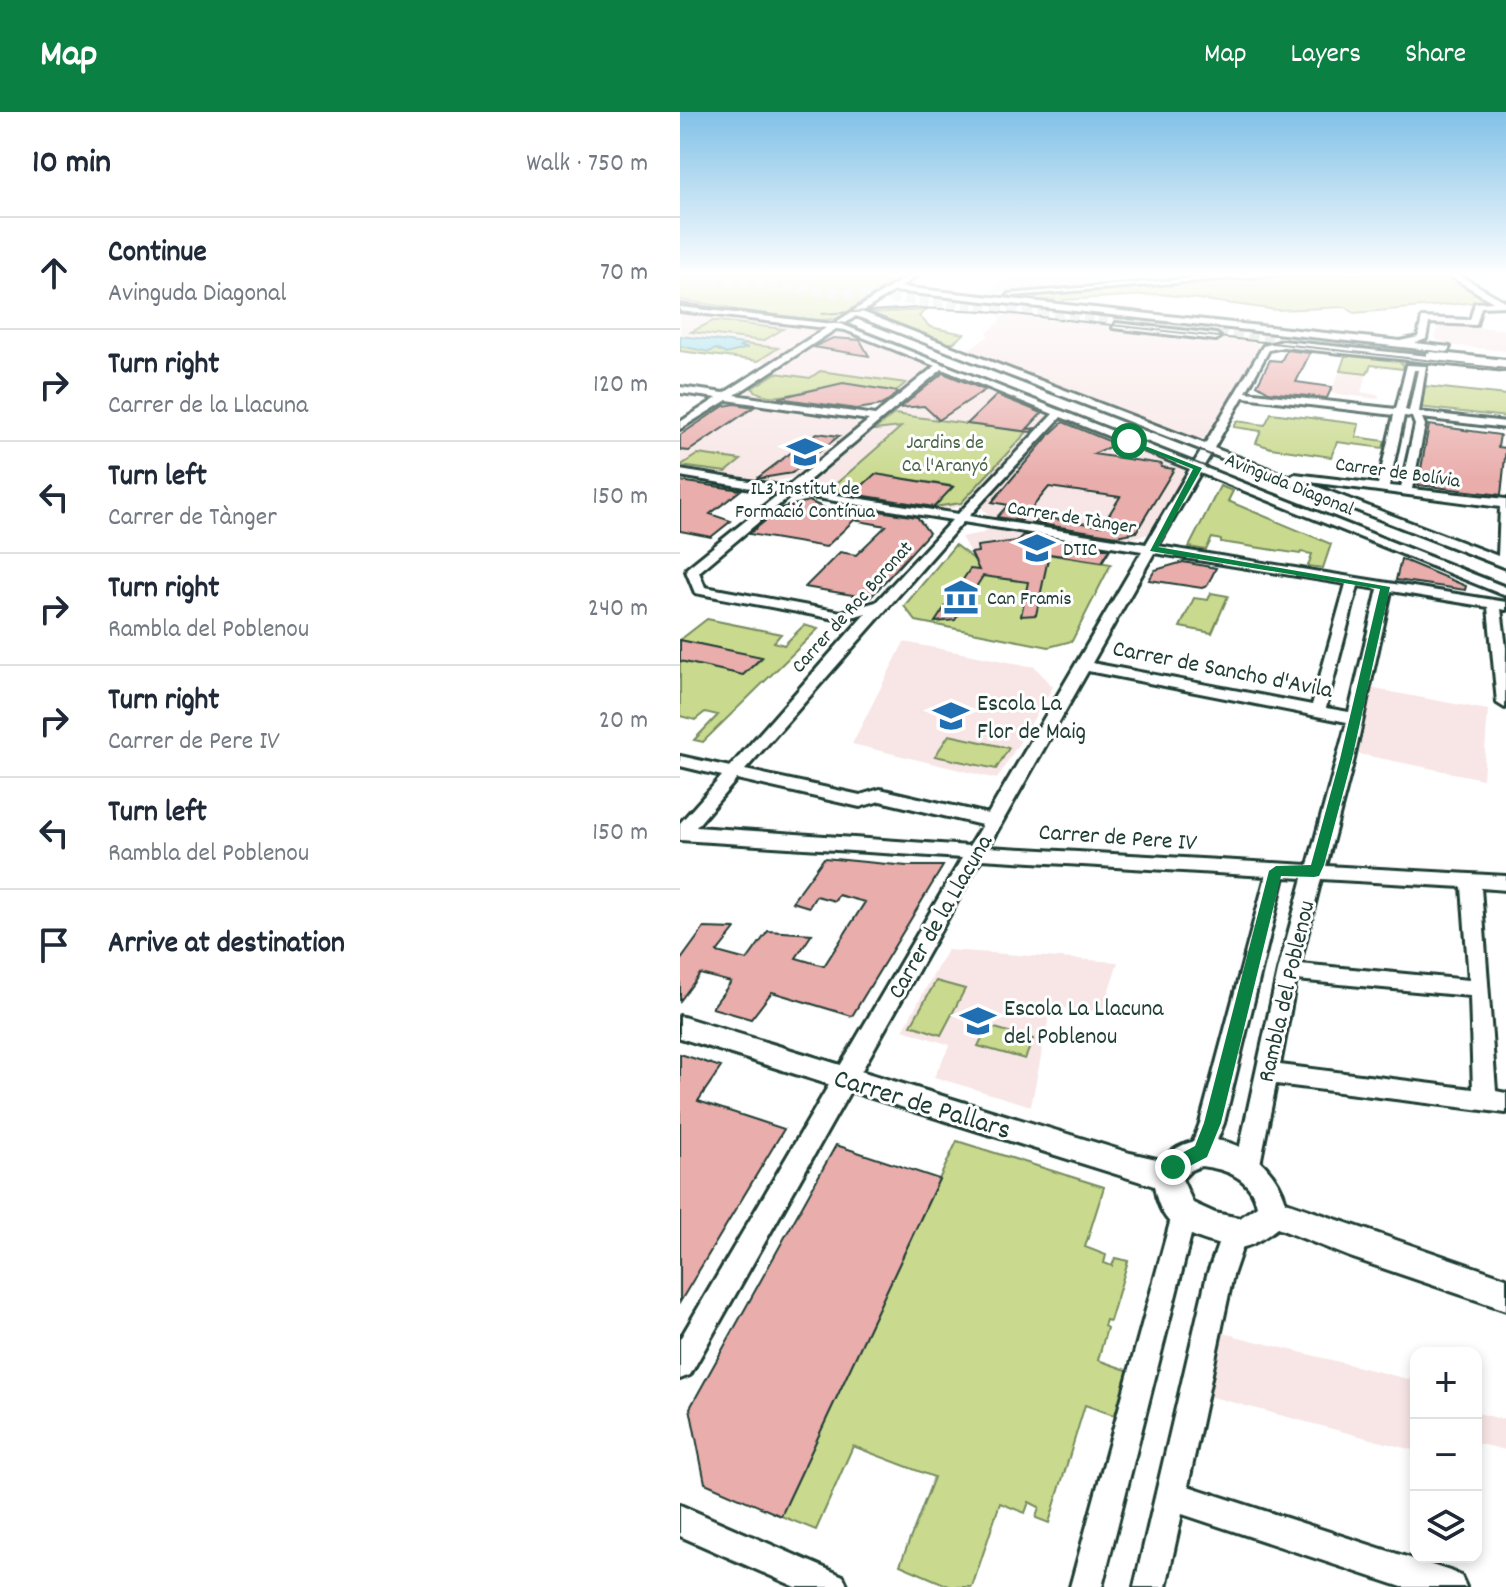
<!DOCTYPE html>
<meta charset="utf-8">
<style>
body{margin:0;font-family:Dekko,sans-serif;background:#f6f6f7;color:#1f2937}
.controls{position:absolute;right:24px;bottom:24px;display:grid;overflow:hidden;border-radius:16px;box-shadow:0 4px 12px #0003}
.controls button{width:72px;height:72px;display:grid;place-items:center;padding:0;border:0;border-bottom:2px solid #e0e1e3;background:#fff;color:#1f2937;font:40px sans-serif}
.stop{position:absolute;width:24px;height:24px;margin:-18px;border:6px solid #0b8043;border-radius:50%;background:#fff}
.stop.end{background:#0b8043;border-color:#fff;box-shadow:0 2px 8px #0008}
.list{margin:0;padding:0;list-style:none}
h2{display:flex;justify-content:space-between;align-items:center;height:104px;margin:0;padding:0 32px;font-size:34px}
h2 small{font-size:26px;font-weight:400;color:#747a83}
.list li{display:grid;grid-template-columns:52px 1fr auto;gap:24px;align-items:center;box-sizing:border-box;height:112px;padding:0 32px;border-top:2px solid #e0e1e3}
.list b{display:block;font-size:30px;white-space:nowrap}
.list p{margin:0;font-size:26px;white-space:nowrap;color:#747a83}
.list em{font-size:26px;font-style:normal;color:#747a83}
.icon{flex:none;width:44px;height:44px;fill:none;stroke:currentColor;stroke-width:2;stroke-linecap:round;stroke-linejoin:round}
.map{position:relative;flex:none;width:826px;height:1475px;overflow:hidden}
header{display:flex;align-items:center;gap:48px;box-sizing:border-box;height:112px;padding:0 40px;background:#0b8043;color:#fff}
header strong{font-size:38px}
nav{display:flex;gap:44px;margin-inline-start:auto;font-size:28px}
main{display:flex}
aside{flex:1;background:#fff}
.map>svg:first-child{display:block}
</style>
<header>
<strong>Map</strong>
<nav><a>Map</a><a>Layers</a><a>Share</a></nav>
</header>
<main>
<aside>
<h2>10 min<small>Walk · 750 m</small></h2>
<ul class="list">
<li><svg class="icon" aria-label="ahead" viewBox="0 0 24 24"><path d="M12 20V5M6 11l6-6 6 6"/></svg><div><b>Continue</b><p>Avinguda Diagonal</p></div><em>70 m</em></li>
<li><svg class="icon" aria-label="right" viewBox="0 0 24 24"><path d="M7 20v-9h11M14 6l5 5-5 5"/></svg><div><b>Turn right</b><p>Carrer de la Llacuna</p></div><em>120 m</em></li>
<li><svg class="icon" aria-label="left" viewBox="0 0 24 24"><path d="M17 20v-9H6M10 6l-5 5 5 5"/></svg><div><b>Turn left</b><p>Carrer de Tànger</p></div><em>150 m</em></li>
<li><svg class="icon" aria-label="right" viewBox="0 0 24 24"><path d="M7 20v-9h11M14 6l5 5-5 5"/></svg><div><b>Turn right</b><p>Rambla del Poblenou</p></div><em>240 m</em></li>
<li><svg class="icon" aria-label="right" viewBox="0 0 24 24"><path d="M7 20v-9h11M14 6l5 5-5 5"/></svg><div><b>Turn right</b><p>Carrer de Pere IV</p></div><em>20 m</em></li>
<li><svg class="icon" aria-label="left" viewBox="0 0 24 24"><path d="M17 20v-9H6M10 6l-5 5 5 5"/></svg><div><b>Turn left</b><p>Rambla del Poblenou</p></div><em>150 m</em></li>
<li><svg class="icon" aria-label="arrive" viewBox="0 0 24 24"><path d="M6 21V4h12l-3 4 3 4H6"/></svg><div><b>Arrive at destination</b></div></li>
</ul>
</aside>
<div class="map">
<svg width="826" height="1475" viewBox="0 0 826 1475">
<rect width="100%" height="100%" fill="#fff"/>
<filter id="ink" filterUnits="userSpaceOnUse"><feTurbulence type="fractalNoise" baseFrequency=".0125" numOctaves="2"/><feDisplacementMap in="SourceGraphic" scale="16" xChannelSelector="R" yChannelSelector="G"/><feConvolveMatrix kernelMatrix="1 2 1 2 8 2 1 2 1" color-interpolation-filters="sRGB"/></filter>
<g filter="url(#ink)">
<path fill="#f8e6e6" d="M279,162H428L427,172L307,181L323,167Z
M0,199L27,201L146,216L91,251L0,239Z
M329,203L570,229L581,234L527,326L515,328L285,239L308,225L307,221L319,210L320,204Z
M759,211L826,218V239L768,233L754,226Z
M160,216L254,254L202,295L177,300L70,285L65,276Z
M260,259H268L371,302L287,393L260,399L135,379L128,367Z
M660,259L687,262L681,280L699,283L698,287L650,281Z
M63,289L171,305L180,314L116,365L87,371L0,357V318L39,293Z
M387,307L509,358L472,421L444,428L436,427L422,450L352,439L294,447L281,425L303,421L314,409L301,395L378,308Z
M224,530L355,555L373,575L317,667L172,632Z
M689,576L808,598L803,667L679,642Z
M267,838L438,850L422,900L371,895L351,994L254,965L270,933L223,918Z
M535,1219L736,1269V1339L521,1282Z
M796,1284L797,1301L826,1308V1338L796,1331Z"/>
<path fill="#c9d98d" stroke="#748b60" stroke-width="2" d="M0,162H226L156,207L140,208L42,199L48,195L0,188Z
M620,162H766L810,189L674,201L666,195L597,198L481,182L383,188L382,193L369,191L374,188L359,190L308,185Z
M246,198L239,204L250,215L284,222L273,231H268L190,201Z
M33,209H39L103,217L83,229L11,220Z
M64,232L98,236L78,249L0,239V234L36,237Z
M666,241L710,246L723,252V257L691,253L687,262L660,259Z
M140,259L226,271L216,279L200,277L182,291L146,281L141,276C121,279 88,293 72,276L96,261L130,266Z
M744,274L826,283V305L738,295Z
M591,301L679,312L676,325L705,329L703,336L657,330L651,345L591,336L576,331L581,319L554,315L557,309L585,313Z
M214,302L347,320L281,391L254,395L272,374L195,362L174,382L149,378L221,315L194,318Z
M18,342L61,348L46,360L0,354Z
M540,374L553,379L548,389L651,432L643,456L628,454L632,442L621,440L620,442L541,430V428L532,426L526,438L509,435Z
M275,433L295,448L353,440L431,452L392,529L369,535L236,509L224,494Z
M531,481L548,484L532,521L500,515L514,486L528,488Z
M27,507L101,522L94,530L104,533L124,513L138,517L23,630L14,628L38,603L25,600L15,608L0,604V549L63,563L82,546L0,528Z
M269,623L329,636L316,657L255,644Z
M256,869L285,877L261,923L231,913Z
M308,914L353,927L345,947L298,934Z
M277,1029L424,1075L405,1135L426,1143L424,1151L432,1154L435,1146L448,1149L430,1209L426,1208L424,1214L427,1216L418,1248L455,1261L442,1306L405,1293L369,1411L356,1406L359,1395L349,1390L345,1401L320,1391L292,1475H271L220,1453L254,1365L173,1334L136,1418L101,1404Z"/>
<path fill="#87d5e5" stroke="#5d989e" stroke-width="2" d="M0,224L64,232L60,235L68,236L46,242L36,237L29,240L0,234Z"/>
<path fill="#e9adab" stroke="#1f3d34" stroke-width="2" d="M153,226L180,228L189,244L133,235Z
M607,238L630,241L616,270L652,275L647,286L589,280L577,273L590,248L601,249Z
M263,261L305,278L259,308L244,294L220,296Z
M163,271L219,280L202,293L177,297L98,286Z
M317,283L362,301L347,317L356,316L351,320L287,312Z
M55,292L74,295L9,339L0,338V323L44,294Z
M383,310L436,332L413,342L482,352L481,355L494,357L456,420L437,424L354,411L361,405L422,414L440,385L369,375L341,409L317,405L328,393L312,390L369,323Z
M749,313L820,323L818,335L826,336L821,383L738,373Z
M137,321L159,324L112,361L76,367Z
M195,362L250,371L273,375L254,395L173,382Z
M0,369L61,378L30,402L51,409L31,425L0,419Z
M129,389L153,400L161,393L237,405L249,421L190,486L125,475L160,440L176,443L206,414L174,408L146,435L69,422L101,396Z
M343,423L430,437L422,450L369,442L356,503L341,504L348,470L303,464L275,508L255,510L290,457L299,458L291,441L298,440L297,434L337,429Z
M721,447L786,474L785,478L716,468Z
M503,450L536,456L527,474L522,476L469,468L475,458Z
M0,528L43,537L82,545L63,563L0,549Z
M144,746L227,754H263L172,904L92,880L71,907L32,896L51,870L20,862L0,889V849L24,816L55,817L37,840L67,848L88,819L132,822L116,846L144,854L185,790L158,783L155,789L136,784L129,795L112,790Z
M0,942L41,955L18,989L104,1017L0,1190Z
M156,1033L259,1067L101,1404L25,1371L10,1296Z"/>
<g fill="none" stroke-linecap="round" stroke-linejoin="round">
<path stroke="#d2d8d6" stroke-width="10" stroke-dasharray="10 5" stroke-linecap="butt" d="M0,164L751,243"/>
<g stroke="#1f3d34" stroke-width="6">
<path id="minor" d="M231,162H240L220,175L720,229L738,225L742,206L790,208L795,191L813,190L767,162H777L826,190V194L801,195L796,213L749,211L746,227L735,231L770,235L767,240L214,179L182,200L525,332L583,234L603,229L826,252V258L603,235L589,238L566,280L716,297L727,253L746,254L739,300L826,310V316L742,306L745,313L732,377L826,387V456L531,342L523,355L826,475V484L520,361L478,434L826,490V498L821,497L826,536L825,596L817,591L808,495L711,479L674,647L646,754L826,764V778L801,776L816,979L826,981V1001L596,972L580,1052L576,1060L568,1063L560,1060L556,1052L598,859L623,766L604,765L544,1011L529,1048L521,1051L513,1048L509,1040L520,1011L586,764L301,747L10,1263L0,1267V1227L282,746L0,728V711L42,664L0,654V644L50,655L186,501L161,508L15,481L6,459L7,456L100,381L0,364V358L107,375L189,308L47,288L0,317V310L37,286L0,281V275L44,281L146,216L0,199V195L153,212ZM176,204L522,338L514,351L163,213ZM156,217L165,218L255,254L195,303L55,283ZM262,257L373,302L278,402L119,377ZM734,258H738L729,299L725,298ZM563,285L714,303L698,372L615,362L610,365L534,336ZM724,304L732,305L735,313L721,375L709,374ZM381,305L510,357L466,432L289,404ZM622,369L820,395L818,444ZM112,382L272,408L196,490L161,500L25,475L19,460ZM283,410L462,439L308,702L200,677L180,683L65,658ZM474,441L666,472L632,593L412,551ZM678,474L698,477L669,600L646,596ZM408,559L667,610L628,753L308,735ZM57,667L180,695L200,689L302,713L289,734L16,715ZM641,767L782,775L789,868L620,852ZM616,868L790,884L793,977L600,953Z
M567,162H604L332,184L328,182Z
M436,211L536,222L540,225L536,228L433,216Z
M504,1091L513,1094L516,1103L422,1475H390L492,1103L495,1094Z
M554,1109L563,1113L567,1122L553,1163L508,1374L770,1459L781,1464L786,1475H722L502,1402L486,1475H454L527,1163L545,1113Z
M0,1393L163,1464L168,1475H116L0,1424Z"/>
</g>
<g stroke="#1f3d34" stroke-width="6">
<path id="major" d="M751,240L826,248V254L747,245V241Z
M0,904L450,1041L481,1048C525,1005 590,1036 606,1090L826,1166V1198L670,1145L597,1116C587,1124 576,1132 564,1135C549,1139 506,1123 493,1113C482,1105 476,1087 474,1074L0,926ZM521,1054C547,1057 571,1066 577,1094L560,1106L535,1101L513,1091L502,1067L511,1058Z"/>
</g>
<use href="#minor" fill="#fff" fill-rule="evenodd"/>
<use href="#major" fill="#fff" fill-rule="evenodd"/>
<path stroke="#1f3d34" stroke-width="2" d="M0,191L167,212L826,474
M142,202L237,196L306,199L826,257
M397,291L826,458"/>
</g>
</g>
<linearGradient id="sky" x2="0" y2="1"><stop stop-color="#81c1e7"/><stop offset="0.44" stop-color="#fff"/><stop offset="1" stop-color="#fff" stop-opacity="0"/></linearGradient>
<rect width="826" height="369" fill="url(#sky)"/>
<path fill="#0b8043" d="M447,327L522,356L478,435L710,475L672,647L644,753L639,764L634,765L601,764L541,1011L527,1045L493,1063L487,1061L484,1055L487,1049L515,1034L524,1011L589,759L596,754L631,753L660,647L700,477L470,439L513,357L447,330Z"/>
<defs>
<g id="university-bare" transform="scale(2.76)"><path d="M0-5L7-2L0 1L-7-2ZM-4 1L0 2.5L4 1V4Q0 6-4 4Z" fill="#1f6fb2" stroke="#fff" stroke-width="2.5" paint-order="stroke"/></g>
<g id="museum-bare" transform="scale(2.76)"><path d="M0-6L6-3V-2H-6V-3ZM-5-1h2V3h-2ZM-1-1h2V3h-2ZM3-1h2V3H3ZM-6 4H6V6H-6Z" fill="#1f6fb2" stroke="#fff" stroke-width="2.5" paint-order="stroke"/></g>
<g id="school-bare" transform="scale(2.76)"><path d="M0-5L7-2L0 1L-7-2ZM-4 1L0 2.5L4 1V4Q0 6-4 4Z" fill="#1f6fb2" stroke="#fff" stroke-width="2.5" paint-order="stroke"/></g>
</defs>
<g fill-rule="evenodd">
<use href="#university-bare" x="125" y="340"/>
<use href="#university-bare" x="357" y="436"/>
<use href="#museum-bare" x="281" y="485"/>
<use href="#school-bare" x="271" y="604"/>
<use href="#school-bare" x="298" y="909"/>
</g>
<g text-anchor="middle" stroke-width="6" stroke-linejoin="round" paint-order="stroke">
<g font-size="20" fill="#4a644a" stroke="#fff">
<text x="265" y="336">Jardins de<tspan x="265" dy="23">Ca l'Aranyó</tspan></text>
</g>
<g font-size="20" fill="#1f3d34" stroke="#fff">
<text transform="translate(718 359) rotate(8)" y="7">Carrer de Bolívia</text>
<text transform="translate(610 371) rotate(22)" y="7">Avinguda Diagonal</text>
<text transform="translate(392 404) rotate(9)" y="7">Carrer de Tànger</text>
<text transform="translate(171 494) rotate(-48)" y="7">Carrer de Roc Boronat</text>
</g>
<g font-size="20" fill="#1f3d34" stroke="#fff" text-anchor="start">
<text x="125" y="382" text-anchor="middle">IL3 Institut de<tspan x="125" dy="23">Formació Contínua</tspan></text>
<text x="383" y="443">DTIC</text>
<text x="307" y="492">Can Framis</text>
</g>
<g font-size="24" fill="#1f3d34" stroke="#fff">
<text transform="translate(543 556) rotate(11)" y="8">Carrer de Sancho d'Avila</text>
<text transform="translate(438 724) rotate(4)" y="8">Carrer de Pere IV</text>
<text transform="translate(259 804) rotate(-60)" y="8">Carrer de la Llacuna</text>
<text transform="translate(605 879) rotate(-77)" y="8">Rambla del Poblenou</text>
</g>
<g font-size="24" fill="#1f3d34" stroke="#fff" text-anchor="start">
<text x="297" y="598">Escola La<tspan x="297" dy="28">Flor de Maig</tspan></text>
<text x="324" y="903">Escola La Llacuna<tspan x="324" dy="28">del Poblenou</tspan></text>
</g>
<g font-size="28" fill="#1f3d34" stroke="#fff">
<text transform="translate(243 990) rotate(17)" y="10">Carrer de Pallars</text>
</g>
</g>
</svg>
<div class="controls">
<button>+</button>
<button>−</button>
<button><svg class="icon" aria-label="layers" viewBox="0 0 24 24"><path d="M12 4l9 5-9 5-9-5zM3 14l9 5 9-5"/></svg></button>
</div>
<div class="stop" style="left:449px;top:329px"></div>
<div class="stop end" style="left:493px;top:1055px"></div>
</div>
</main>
